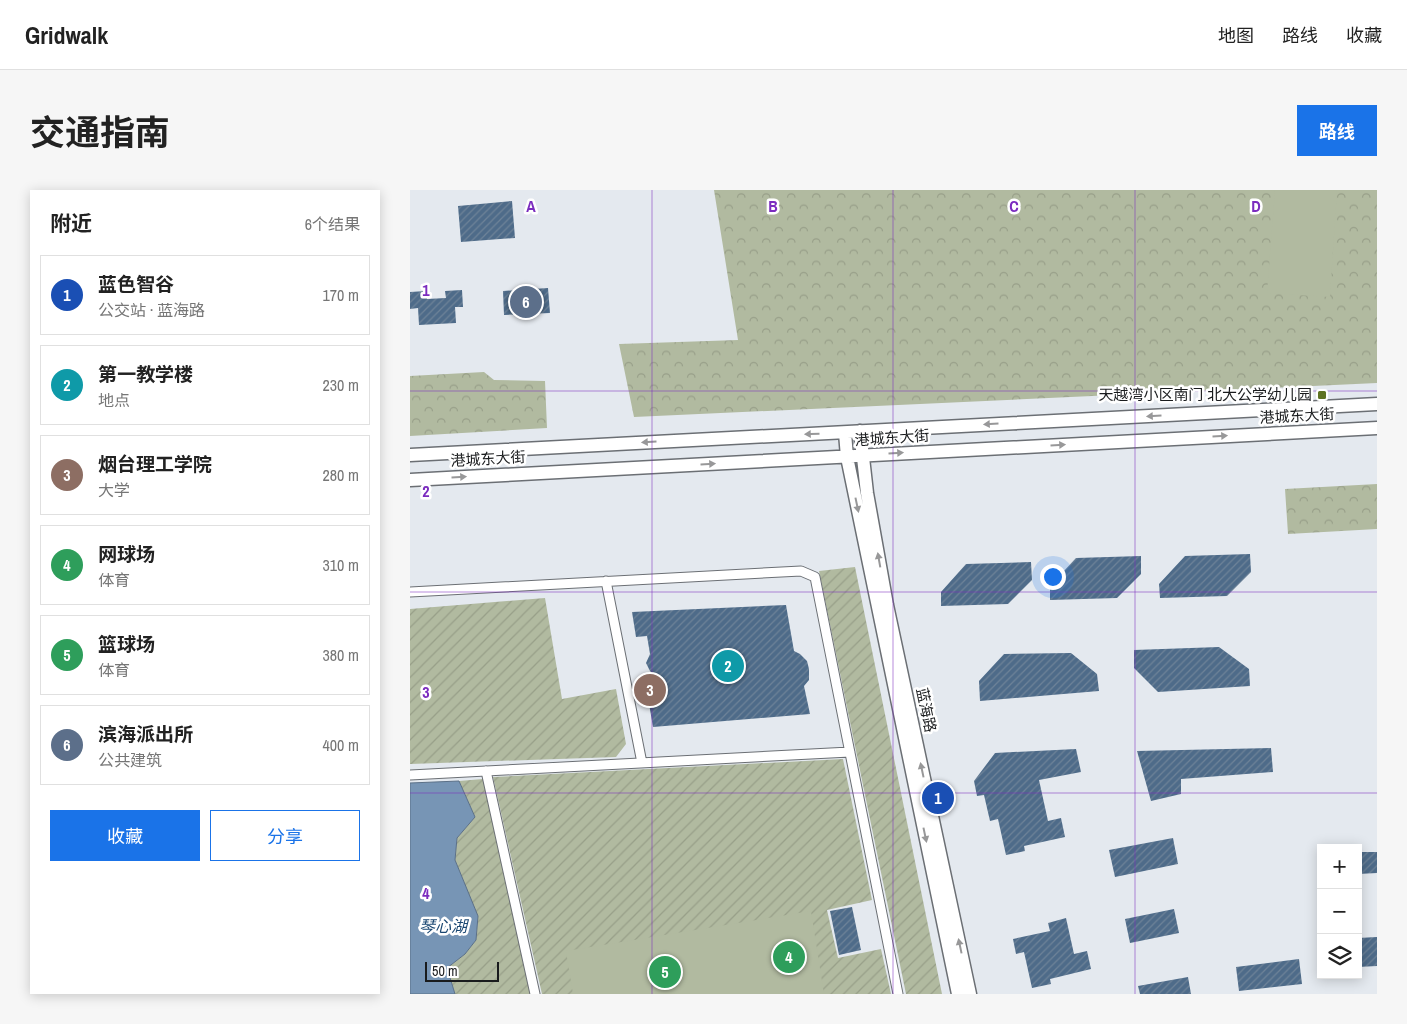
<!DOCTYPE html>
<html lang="zh">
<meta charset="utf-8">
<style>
body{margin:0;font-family:"Archivo Narrow","Noto Sans SC",sans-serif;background:#f6f6f6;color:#222}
.controls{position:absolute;right:15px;bottom:15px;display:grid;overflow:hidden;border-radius:0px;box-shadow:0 2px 12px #0003}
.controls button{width:45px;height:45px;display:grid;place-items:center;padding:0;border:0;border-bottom:1px solid #e0e0e0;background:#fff;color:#222;font:25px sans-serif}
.scale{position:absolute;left:15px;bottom:12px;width:74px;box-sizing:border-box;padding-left:5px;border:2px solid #191b1d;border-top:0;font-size:14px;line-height:18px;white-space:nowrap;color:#191b1d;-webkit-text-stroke:4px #fff;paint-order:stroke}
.you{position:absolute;left:642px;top:386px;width:18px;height:18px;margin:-12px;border:4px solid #fff;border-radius:50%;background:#1a73e8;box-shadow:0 0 0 8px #1a73e833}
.badge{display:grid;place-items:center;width:32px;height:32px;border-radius:50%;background:#1a73e8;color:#fff;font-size:16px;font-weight:700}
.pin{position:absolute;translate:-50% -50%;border:2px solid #fff;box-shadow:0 1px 5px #0006}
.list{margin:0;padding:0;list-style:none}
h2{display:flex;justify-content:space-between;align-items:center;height:65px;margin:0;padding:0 20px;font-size:21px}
h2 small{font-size:16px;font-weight:400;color:#767676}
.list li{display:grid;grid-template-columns:32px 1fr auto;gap:15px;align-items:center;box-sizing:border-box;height:80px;margin:0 10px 10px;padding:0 10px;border:1px solid #e0e0e0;border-radius:0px}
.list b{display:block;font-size:19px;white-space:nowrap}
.list p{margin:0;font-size:16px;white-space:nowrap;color:#767676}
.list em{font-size:16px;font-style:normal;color:#767676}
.actions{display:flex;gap:10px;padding:15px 20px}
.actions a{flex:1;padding:11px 0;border:1px solid #1a73e8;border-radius:0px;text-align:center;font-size:18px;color:#1a73e8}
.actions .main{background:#1a73e8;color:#fff}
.icon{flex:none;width:28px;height:28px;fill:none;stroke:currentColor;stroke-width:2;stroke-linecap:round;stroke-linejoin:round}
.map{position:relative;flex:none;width:967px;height:804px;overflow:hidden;border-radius:0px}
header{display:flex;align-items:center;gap:30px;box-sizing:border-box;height:70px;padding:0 25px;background:#fff;border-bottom:1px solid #e0e0e0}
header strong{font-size:24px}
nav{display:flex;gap:28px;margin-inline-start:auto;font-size:18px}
.intro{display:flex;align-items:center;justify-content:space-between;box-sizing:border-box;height:120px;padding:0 30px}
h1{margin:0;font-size:35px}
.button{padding:12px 22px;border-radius:0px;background:#1a73e8;color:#fff;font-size:18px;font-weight:700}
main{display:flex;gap:30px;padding:0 30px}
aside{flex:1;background:#fff;border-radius:0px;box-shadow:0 2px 12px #0003}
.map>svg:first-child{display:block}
</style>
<header>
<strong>Gridwalk</strong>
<nav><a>地图</a><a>路线</a><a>收藏</a></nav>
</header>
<div class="intro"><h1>交通指南</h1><a class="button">路线</a></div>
<main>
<aside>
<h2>附近<small>6个结果</small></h2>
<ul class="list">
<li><span class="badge" style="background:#1a4fb4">1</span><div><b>蓝色智谷</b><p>公交站 · 蓝海路</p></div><em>170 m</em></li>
<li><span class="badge" style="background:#0f9aa8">2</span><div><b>第一教学楼</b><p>地点</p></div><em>230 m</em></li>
<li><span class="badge" style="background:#8d6e63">3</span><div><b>烟台理工学院</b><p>大学</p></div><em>280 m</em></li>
<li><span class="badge" style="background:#2e9e5b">4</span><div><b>网球场</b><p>体育</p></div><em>310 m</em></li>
<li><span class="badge" style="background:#2e9e5b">5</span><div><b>篮球场</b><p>体育</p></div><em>380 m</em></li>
<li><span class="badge" style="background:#5c6f8a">6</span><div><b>滨海派出所</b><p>公共建筑</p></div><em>400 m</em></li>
</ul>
<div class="actions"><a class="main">收藏</a><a>分享</a></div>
</aside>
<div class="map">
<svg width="967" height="804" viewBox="0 0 967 804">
<defs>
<pattern id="forest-crowns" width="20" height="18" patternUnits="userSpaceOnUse" patternTransform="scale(1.25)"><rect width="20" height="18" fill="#b1baa0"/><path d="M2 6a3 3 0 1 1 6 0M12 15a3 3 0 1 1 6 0" fill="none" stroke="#989f89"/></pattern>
<pattern id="garden-furrows" width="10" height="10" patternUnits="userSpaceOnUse" patternTransform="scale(1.25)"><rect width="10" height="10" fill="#b1baa0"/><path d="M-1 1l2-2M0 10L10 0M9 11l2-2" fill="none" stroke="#989f89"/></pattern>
<pattern id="building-hatch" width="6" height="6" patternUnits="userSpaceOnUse" patternTransform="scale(1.25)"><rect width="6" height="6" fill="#4e6b89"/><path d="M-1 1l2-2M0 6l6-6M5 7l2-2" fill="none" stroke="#6e8398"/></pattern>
</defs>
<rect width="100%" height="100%" fill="#e4e9ef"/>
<path fill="url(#forest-crowns)" d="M304,0H967V193L224,227L209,154L328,150Z
M74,182L84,190L135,191L137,238L0,246V186Z
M967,294V339L878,344L875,299Z"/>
<path fill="url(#garden-furrows)" d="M445,377L532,804H496L409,381Z
M135,408L152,509L206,499L216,554L206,567L0,574V419Z
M433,569L462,710L417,720L428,768L471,759L481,804H132L83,587Z
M73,589L120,804H45L37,778L55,764L66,750L68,727L45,670L47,648L65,627L49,591Z"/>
<path fill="#b1baa0" d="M865,0H927L920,107L857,103Z
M401,721L414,804H163L156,761Z"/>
<path fill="#7795b5" stroke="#5b7087" d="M49,591L65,627L47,648L45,670L68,726L66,750L55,764L37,778L45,804H0V593Z"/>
<path fill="url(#building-hatch)" d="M102,11L105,48L51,52L48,16Z
M138,98L140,123L94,125L93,101Z
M52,100L53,117H45L46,133L9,135L8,118L0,119V102L16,101L17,109L36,108L35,101Z
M840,364L841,382L817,406L750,408L749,394L775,366Z
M731,366V384L707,408L640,410V396L666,368Z
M621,372L622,390L598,414L531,416V402L556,374Z
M376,415L384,461L390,464L397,471L399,479V490L394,496L400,524L243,537L238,508L248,507L243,484L240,481L236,473L240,464L237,446L226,447L222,422Z
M809,457L839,479L840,496L748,502L724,478V460Z
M661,463L687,484L689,501L570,511L569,491L594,464Z
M861,558L863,582L771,589V604L741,611L727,561Z
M666,559L671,582L629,590L638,631L651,628L655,647L614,656L615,661L596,665L588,629L580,631L574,605L567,606L564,591L585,563Z
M763,648L768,674L705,687L699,660Z
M948,662H967V683L948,684Z
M442,717L451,760L429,765L420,721Z
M764,719L769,743L720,753L715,729Z
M656,728L664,764L677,761L681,779L640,789L641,794L622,798L614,762L606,764L603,749L640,741L638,733Z
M967,747V776L948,777V748Z
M889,769L892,794L829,801L826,777Z
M778,787L781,804H730L728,796Z"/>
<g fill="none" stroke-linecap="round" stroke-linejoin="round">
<g stroke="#6b6f74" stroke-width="11">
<path id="street" d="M196,391L232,573
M0,402L391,381L405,387L488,804
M76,581L125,804
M0,585L440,562"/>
</g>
<g stroke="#6b6f74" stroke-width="15">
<path id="secondary" d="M450,241L457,303L477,415L560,804
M435,243L437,267L548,804
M0,265L967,214
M0,290L967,238"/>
</g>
<use href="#street" stroke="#fff" stroke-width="9"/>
<use href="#secondary" stroke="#fff" stroke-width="12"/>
</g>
<defs><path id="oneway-solid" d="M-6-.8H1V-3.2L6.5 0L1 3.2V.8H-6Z" transform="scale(1.25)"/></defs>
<g fill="#989899">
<use href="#oneway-solid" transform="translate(744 226) rotate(177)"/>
<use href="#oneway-solid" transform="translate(581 234) rotate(177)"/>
<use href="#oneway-solid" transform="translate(402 244) rotate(178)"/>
<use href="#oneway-solid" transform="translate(810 246) rotate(-3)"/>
<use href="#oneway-solid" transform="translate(239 252) rotate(177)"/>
<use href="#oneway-solid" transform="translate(648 255) rotate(-3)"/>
<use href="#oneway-solid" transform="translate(486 263) rotate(-3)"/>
<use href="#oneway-solid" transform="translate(298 274) rotate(-3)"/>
<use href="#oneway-solid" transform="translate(49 287) rotate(-3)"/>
<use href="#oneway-solid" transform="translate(447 315) rotate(78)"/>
<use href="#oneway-solid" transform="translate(469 370) rotate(-100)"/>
<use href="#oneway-solid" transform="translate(512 580) rotate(-102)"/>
<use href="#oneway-solid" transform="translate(515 645) rotate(78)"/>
<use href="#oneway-solid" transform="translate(550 756) rotate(-102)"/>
</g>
<path fill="none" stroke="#7b2cbf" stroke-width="1" stroke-opacity="0.55" d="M242,0V804M483,0V804M725,0V804M0,201H967M0,402H967M0,603H967"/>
<rect fill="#5e7323" stroke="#fff" stroke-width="2" x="907" y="200" width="10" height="10" rx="2.5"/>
<g text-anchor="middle" stroke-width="5" stroke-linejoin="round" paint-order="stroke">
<g font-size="15" fill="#191b1d" stroke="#fff" text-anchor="end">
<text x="902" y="210">天越湾小区南门 北大公学幼儿园</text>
</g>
<g font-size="15" fill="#191b1d" stroke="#fff">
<text transform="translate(887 226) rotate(-3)" y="5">港城东大街</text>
<text transform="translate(482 248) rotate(-4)" y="5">港城东大街</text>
<text transform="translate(78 269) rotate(-3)" y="5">港城东大街</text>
<text transform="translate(516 520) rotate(78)" y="5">蓝海路</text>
</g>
<g font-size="16" font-style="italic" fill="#194671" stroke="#fff">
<text x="33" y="742">琴心湖</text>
</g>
</g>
<g font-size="16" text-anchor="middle" font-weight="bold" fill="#7b2cbf" stroke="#fff" stroke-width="5" stroke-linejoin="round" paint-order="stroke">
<text x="121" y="22">A</text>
<text x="363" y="22">B</text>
<text x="604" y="22">C</text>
<text x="846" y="22">D</text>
<text x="16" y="106">1</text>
<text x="16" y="307">2</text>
<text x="16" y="508">3</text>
<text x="16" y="709">4</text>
</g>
</svg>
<div class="controls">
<button>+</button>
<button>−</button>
<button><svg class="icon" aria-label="layers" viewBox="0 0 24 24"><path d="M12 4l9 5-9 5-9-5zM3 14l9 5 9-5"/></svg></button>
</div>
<div class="scale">50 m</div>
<div class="you"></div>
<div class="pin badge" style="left:528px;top:608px;background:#1a4fb4">1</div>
<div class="pin badge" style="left:318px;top:476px;background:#0f9aa8">2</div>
<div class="pin badge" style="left:240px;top:500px;background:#8d6e63">3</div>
<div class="pin badge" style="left:379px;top:767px;background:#2e9e5b">4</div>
<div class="pin badge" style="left:255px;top:782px;background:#2e9e5b">5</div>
<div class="pin badge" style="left:116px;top:112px;background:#5c6f8a">6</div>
</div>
</main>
